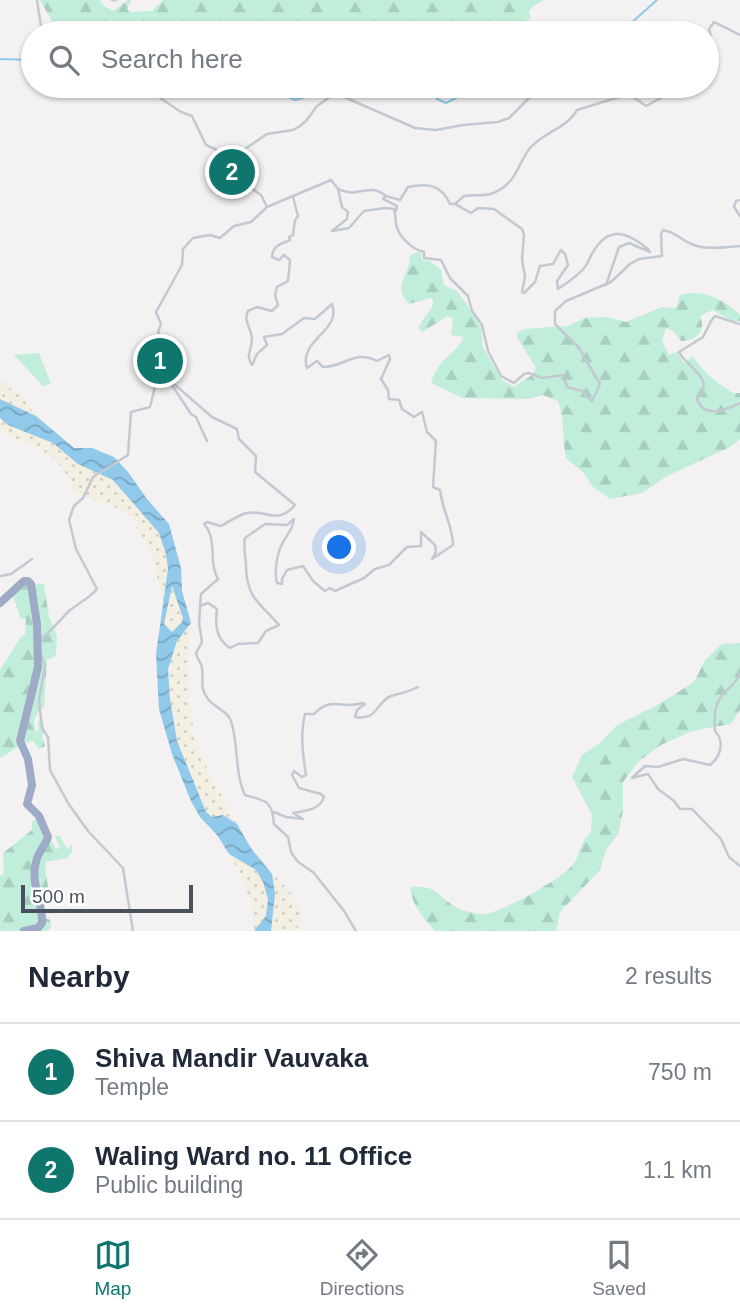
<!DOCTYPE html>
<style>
body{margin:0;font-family:Arial,sans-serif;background:#f6f6f7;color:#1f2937}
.scale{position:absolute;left:21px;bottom:18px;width:172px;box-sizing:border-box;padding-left:7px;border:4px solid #49515e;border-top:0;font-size:19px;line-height:24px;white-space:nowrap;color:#49515e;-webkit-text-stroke:5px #fff;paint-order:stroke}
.you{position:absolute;left:340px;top:548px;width:24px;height:24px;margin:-18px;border:5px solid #fff;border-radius:50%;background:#1a73e8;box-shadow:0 0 0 10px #1a73e833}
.badge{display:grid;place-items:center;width:46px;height:46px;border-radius:50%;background:#0f766e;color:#fff;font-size:23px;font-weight:700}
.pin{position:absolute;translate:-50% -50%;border:4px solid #fff;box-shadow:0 2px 7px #0006}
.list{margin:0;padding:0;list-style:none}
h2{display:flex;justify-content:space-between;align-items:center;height:91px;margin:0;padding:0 28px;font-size:30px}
h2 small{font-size:23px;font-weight:400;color:#747a83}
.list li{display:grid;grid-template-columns:46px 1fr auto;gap:21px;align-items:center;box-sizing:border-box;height:98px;padding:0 28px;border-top:2px solid #e0e1e3}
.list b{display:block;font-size:26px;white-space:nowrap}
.list p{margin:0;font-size:23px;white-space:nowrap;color:#747a83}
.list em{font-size:23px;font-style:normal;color:#747a83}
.icon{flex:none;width:38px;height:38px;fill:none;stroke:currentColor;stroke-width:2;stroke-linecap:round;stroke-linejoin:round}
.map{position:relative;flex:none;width:740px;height:931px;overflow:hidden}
.search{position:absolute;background:#fff;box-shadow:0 2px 5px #0004;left:21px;right:21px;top:21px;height:77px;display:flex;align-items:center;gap:18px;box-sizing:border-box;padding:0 24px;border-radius:38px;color:#747a83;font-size:26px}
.sheet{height:287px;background:#fff}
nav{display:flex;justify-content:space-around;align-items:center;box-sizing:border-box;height:98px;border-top:2px solid #e0e1e3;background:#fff;font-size:19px;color:#747a83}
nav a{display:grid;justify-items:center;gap:4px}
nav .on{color:#0f766e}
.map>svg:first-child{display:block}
</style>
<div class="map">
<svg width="740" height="931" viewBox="0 0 740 931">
<defs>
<pattern id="forest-firs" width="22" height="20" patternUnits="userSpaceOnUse" patternTransform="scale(1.75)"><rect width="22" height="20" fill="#c1eeda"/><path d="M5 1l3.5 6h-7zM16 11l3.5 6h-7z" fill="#a7cebe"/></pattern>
<pattern id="sand-dots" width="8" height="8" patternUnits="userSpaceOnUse" patternTransform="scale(1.75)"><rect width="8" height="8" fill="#f3f0e3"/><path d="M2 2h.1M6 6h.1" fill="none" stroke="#d2d0c5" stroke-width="1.8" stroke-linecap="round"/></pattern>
<pattern id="water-waves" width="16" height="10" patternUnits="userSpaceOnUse" patternTransform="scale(1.75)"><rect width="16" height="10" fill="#90c9e9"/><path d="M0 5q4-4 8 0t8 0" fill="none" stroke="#78a6c0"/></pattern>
</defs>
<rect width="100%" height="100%" fill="#f3f1f1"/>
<path fill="url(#forest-firs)" d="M40,0H100L104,6L113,11L128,0H131L127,9L130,12L152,11L163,0H544L533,6L529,12L531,19L525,18L537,27L539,33H74L71,28L58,32Z
M417,252L421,253L422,260L430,261L441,270L444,285L457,291L468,306L481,328L483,347L502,380L514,387L532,375L536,368L517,337V333L524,329L568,326L585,318L608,317L626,322L662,307L676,308L680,295C702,288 725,300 740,315V321H732L713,310L700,316C707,332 695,341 681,341L674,332L666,328L662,341L669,355L677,352L684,363L693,356C700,370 720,385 733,393H740V439L730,447L667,476L642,493L610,499L592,486L584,473L566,458C562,438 565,420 558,401L543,395L528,399L463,398L431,383C439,356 455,357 464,337L451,335L453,319L448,316L422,332L419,329C420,318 434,312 433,301L431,298L409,304C391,284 410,277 410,256Z
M22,578L34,584H44L49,617L57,636L56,656L47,660L44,707C34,715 32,721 36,732L39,729L38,723L41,717L45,729L42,736L45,746L39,749L33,741L24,743L0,758V670L20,638L25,634L26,619H21L10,588Z
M740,643V710L731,724L692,731L661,745L639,761L623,782V811L618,834L606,850L600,870L560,912L556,931H435C422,916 413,907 410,887C441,884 438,900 462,910C468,912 478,914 484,914C501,913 557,881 570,868C582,857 577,845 591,832L592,815L572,777L582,755L601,742L617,725L661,703L694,682L705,660L722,644Z
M38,818L56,849L60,848L55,836H60L67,849L72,845V852L67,858L46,862C43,875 52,888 47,901H41L38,914L50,920L51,928L47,931H0V876L4,873L3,853L32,830V822Z"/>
<path fill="url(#sand-dots)" d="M0,380L23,398L36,416L0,399Z
M0,418L8,425L53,443L78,464L111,478L122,489L159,533L167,554L168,569L163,604L153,557L131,517L112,506L73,492C63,452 34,447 0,432Z
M171,585L183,618V622L171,632L164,624Z
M190,625L187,664L194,738L199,753L237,824L224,815L212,817L206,812L177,741L170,699L168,668L177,641Z
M229,854L256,870L263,882L268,899L266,917L254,931L252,905L242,878Z
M272,874C287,886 312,912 295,931H271L275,894Z"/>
<path fill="#c1eeda" d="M39,353L51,384L43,386L14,355Z"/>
<path fill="url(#water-waves)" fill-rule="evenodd" d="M0,399L36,416L74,448H92L114,457L128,472L147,499L169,524L181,568L182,591L191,623L177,641L168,669L170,699L177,741L206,812L212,817L223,815L237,824L251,848L272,874L275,894L271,931H254L266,916L268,899L263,882L256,870L229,854L217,835L200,817L191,801L172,754L159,709L156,654L168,569L166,554L159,533L113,480L78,464L53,443L8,425L0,418ZM172,586L183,618L182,622L172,632L164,624Z"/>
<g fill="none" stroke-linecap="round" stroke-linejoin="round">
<path stroke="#90c9e9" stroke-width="2" d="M611,33L630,24L657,0
M0,59L33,60
M117,86L126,89L149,86
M276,86L280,92L295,100L317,94L326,86
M432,86L437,99L446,103L456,98L466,86"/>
<path stroke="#c2c9d2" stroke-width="2.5" d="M37,0L42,33
M112,0H116
M707,55L711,58L715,55L709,29L714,22L740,35
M112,86C127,95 136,96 153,93L181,112L192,116L206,145L217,150L243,182L261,195L267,207L331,180L338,189L342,207L348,212L347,219L332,231L349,228L364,211L385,208L394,209C396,216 395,222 397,228C401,239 414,250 424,252V258L441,260L450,278L468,296L472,311L482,325L488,351L501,376L514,383L524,374L529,373L542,378L563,375L567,387L582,391L592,401L600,384L579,348L555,324V311L566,301L611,282L630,264L639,259L662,256L661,234L663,230C676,232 682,241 694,245C707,250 726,247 740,246
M227,161L267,134L293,130L300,126L307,120L316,107L335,93L415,128L436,130L463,125L498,122L509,118L541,86
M338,189C344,191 350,194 356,192C370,190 374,187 386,196L383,199L397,206L396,211
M386,196L400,200L408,187C428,183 442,185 450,204H455L464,196C478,194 488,198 501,189C517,179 519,162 530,148C544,132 566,129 577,110L629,94L646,106L661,98L662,94L657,86
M740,200L736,201L734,207L740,216
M455,204L471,213L478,208L494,209L522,229L524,235L522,259L525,277L522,292L524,293L535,282L540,266L553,264L561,250L565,254L568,265L557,281L558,289C567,283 578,276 585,267C588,263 590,257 593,252C609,225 627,232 648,249L650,252L629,243L619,247L606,285
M267,207L251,222L234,226L220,238L210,235L193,238L183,249L182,265L156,312L161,324L158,332C167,352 181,360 174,384L212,417L237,429L239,439L256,456L255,472L295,505C277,526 267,509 247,513C238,515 229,522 221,526L207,522L204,524C218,539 208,563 218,579L201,594L199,623L202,642L196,653C197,659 202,664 202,668C204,681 199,687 208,699C215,708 228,711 231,721C239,745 234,772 245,795C266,801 272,800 274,824L288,837L291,852L297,861L314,873L344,911L356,931
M740,324L715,316L711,321L703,337L679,352C684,363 708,376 703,389C702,393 699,396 697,399C704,420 727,409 740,403
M160,367L191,414L196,417L207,441
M1,576L11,574L32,559
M200,606L208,603L217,609C215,625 216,639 230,648L238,644L258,643L266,631L279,625C260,603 247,599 246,567C246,557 243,548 245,538L265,524L287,525L294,519C293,530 286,535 282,544C277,553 274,573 277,583L282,584V579L287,570L303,566L313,581L325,591L330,588L335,591L364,578L375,569L389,565L407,547L421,546V532L435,545L436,552L432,559L453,545C453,527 442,509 440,490L433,487L436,441L427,432L422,412L414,417L402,409L399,400L389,399L388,390L381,379L390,359L389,355L377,361C355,349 345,367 323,367L317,361L307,368C298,339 342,332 332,304L315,319L304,318L282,334L264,337L267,345L257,354L252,365C245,356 252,350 252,338C251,327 243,322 248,311L257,307L272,311L278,305L275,295L277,287L288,281L290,260L284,255L279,260L272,257C273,245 281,244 290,240L289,237L293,235L295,220L298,216L293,197
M41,639C52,630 60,620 70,610C79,603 91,597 97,589L76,549L69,520L74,506L83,498L93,477L128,455L131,412L150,407L160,367C155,356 148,347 160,339
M40,653L45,665L39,701L42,728L48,737L50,770L68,803L88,831L123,868L133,931
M740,674C736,683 732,685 725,692C714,703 714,716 715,731C725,742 721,756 710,765L683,759L658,767L645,766L632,778L648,774L658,789L674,801L680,809H692L721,839L729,857L740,866
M274,812L286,817L303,819L293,813C305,811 320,810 324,797L321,794L299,788L292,775L294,771L302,777L306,775C303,756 300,734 305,714H314C333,695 341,710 363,703L365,704L357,710L355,717C378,721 376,702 391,696C400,693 409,692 418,687"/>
<path stroke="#9eabc6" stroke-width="8" d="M0,603L24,581H28L31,584L37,624L38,667L20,741L28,759L32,785L27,804L39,816L48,837C45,846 38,852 36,862C30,883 43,902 42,923L38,928L24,931"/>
</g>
</svg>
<div class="scale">500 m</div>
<div class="you"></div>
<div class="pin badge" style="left:160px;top:361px">1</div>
<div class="pin badge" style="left:232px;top:172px">2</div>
<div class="search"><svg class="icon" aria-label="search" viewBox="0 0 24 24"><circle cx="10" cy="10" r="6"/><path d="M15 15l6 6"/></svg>Search here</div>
</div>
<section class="sheet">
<h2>Nearby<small>2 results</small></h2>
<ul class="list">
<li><span class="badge">1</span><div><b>Shiva Mandir Vauvaka</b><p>Temple</p></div><em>750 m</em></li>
<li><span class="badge">2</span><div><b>Waling Ward no. 11 Office</b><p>Public building</p></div><em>1.1 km</em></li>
</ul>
</section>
<nav>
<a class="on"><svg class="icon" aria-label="map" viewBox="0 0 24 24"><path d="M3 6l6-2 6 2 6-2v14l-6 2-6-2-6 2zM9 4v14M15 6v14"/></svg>Map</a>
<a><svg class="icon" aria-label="directions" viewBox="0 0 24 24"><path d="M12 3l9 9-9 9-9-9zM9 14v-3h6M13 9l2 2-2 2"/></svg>Directions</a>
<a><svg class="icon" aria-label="saved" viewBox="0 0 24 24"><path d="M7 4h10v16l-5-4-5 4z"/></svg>Saved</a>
</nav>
